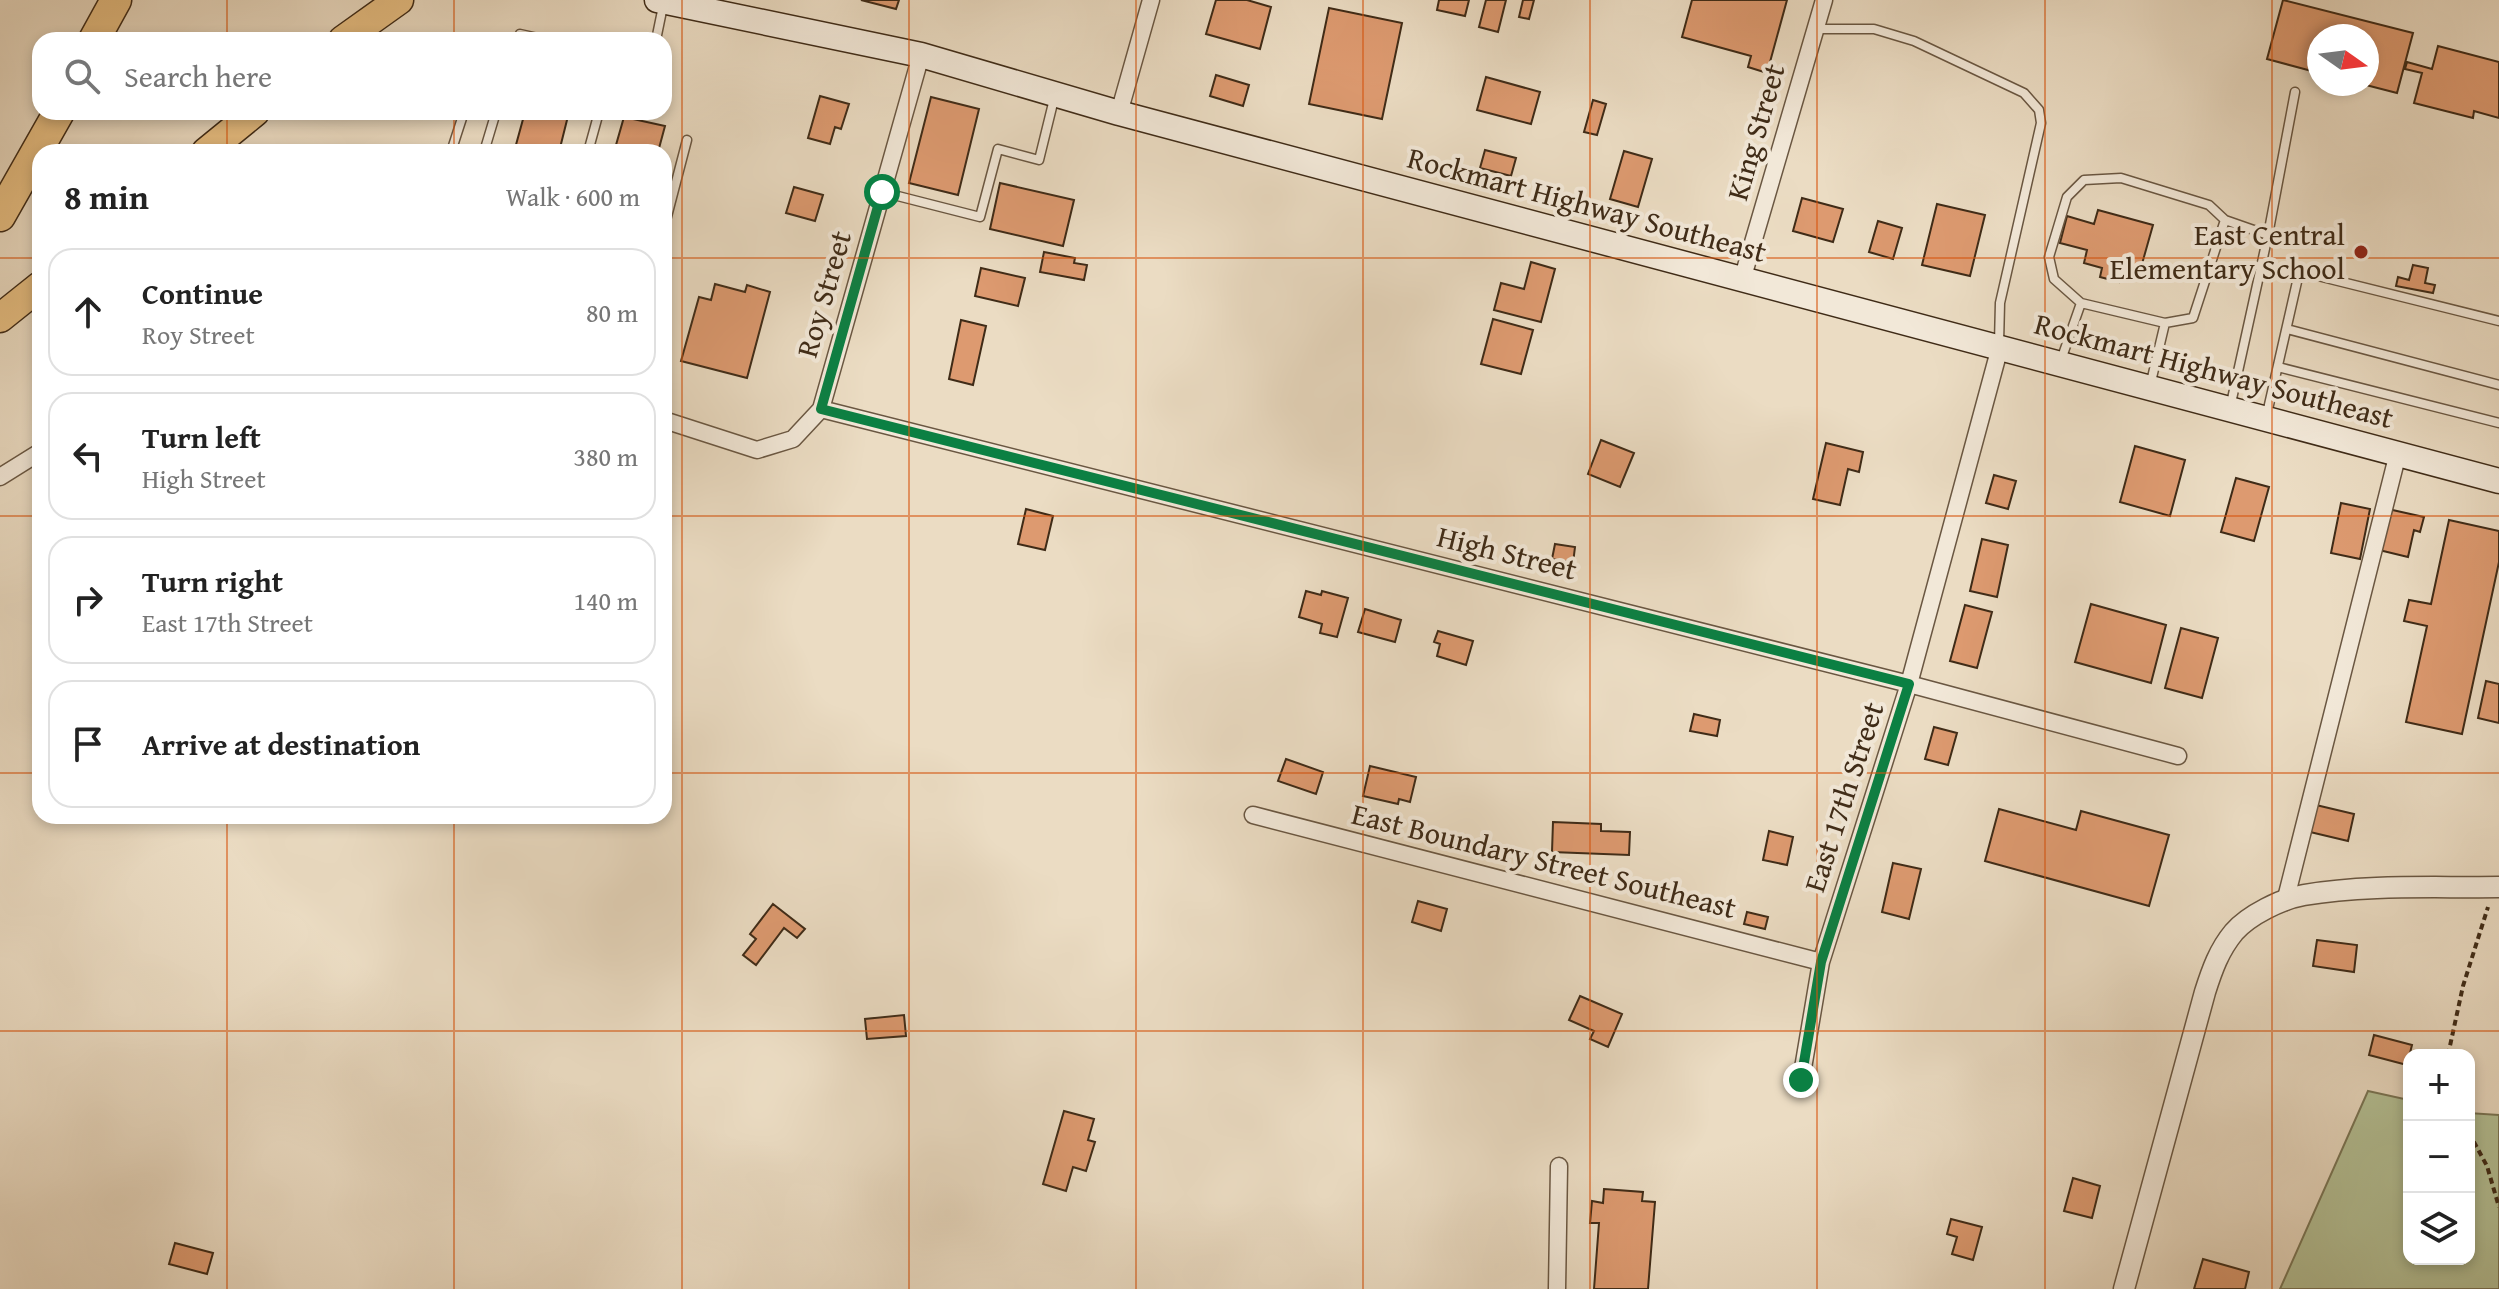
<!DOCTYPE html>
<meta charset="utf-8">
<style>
body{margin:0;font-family:"Gentium Book Plus",serif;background:#f2f2f2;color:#222}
.controls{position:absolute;right:24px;bottom:24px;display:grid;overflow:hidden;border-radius:16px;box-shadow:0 4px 12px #0003}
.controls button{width:72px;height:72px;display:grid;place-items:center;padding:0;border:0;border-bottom:2px solid #e0e0e0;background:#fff;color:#222;font:40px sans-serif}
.compass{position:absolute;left:2307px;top:24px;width:72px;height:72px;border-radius:50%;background:#fff;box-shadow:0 4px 12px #0003;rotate:104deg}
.stop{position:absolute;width:24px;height:24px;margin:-18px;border:6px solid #0b8043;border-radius:50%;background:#fff}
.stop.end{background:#0b8043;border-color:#fff;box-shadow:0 2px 8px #0008}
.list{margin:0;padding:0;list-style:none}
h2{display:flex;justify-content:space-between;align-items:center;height:104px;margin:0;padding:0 32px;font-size:34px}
h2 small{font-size:26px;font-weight:400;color:#767676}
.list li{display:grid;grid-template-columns:52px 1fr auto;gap:24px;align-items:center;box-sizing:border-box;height:128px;margin:0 16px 16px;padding:0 16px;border:2px solid #e0e0e0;border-radius:24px}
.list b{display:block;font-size:30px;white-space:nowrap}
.list p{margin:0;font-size:26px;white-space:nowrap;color:#767676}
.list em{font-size:26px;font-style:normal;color:#767676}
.icon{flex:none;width:44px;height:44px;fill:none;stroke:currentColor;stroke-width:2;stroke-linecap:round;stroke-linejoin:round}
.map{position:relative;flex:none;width:2499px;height:1289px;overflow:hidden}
.search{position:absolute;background:#fff;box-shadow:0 4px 12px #0003;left:32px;top:32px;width:640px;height:88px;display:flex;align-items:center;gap:20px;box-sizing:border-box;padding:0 28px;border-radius:24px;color:#767676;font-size:30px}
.panel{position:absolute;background:#fff;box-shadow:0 4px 12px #0003;left:32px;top:144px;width:640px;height:680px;border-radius:24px}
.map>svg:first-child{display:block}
</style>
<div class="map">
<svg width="2499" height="1289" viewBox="0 0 2499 1289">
<rect width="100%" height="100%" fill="#ebdcc3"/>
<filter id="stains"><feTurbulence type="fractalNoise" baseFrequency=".0025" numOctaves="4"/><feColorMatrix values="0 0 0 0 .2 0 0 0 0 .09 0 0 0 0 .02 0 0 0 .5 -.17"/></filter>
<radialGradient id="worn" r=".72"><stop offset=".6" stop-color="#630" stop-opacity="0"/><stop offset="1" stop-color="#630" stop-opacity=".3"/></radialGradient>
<path fill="#b4c196" stroke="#7a7656" stroke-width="2" d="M2368,1091L2409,1100V1259H2469V1113L2499,1115V1289H2280Z"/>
<path fill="#dd9a70" stroke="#3f2b17" stroke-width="2" d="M861,0H899L896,9Z
M1216,0H1247L1271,7L1260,49L1206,34Z
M1439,0H1469L1465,16L1437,10Z
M1486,0H1506L1498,32L1479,27Z
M1523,0H1534L1529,19L1519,17Z
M1692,0H1787L1767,73L1748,67L1751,56L1682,37Z
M2283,0L2413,33L2397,93L2362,84H2367V36H2319V73L2267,59Z
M1329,8L1402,23L1382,119L1309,104Z
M2438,46L2499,62V118L2474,111L2473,118L2414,103L2422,73L2405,69L2407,62L2432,69Z
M1216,75L1249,85L1243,106L1210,96Z
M1486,77L1540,92L1531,124L1477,110Z
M820,96L849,104L841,129L835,127L830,144L808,138Z
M931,97L979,109L958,195L909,183Z
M1593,100L1606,104L1597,135L1584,132Z
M525,112H569L559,152H514Z
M624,117L665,126L658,152H614Z
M1485,150L1516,158L1511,176L1480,168Z
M1624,151L1652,159L1638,207L1610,199Z
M1000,183L1074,200L1063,246L990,229Z
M794,187L823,195L815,221L786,213Z
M1802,198L1843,209L1833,242L1793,231Z
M1937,204L1985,215L1970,276L1922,265Z
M2098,210L2153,225L2138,278L2121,274L2119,282L2100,277L2102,268L2084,263L2087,250L2060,243L2067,216L2094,224Z
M1878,221L1902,228L1893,259L1869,252Z
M1044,252L1075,258L1074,263L1087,265L1084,280L1040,272Z
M1531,262L1555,269L1541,322L1494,310L1501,283L1524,289Z
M2413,265L2428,268L2425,283L2435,285L2433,293L2396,286L2398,277L2409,280Z
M981,268L1025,278L1018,306L975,296Z
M715,284L745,292L747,285L770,292L747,378L681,361L699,297L711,300Z
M1493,319L1533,330L1521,374L1481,364Z
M961,320L986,326L973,385L949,379Z
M1601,440L1634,453L1620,487L1588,474Z
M1826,443L1863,452L1859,472L1848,469L1840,505L1813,499Z
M2135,446L2185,460L2170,516L2120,502Z
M1994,475L2016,481L2008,509L1986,503Z
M2236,478L2269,487L2254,541L2221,532Z
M2341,503L2370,509L2360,559L2331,553Z
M1026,509L1053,516L1045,550L1018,544Z
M2388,509L2424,517L2420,532L2414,530L2408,557L2379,550Z
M2449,520L2499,531V562L2462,734L2406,722L2427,626L2404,621L2409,600L2431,604Z
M1982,539L2008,545L1997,597L1970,591Z
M1555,544L1575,547L1573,563L1552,559Z
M1306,591L1321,595L1322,591L1348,598L1337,637L1320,633L1322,624L1299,617Z
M2091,604L2166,625L2151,683L2075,662Z
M1965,605L1992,612L1977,668L1950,661Z
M1365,609L1401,620L1395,642L1358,632Z
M2181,628L2218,638L2202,698L2165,688Z
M1438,631L1473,641L1466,665L1437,656L1440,644L1434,642Z
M2486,681L2499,684V723L2478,718Z
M1694,714L1720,720L1717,736L1690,731Z
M1934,727L1957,733L1948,765L1925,759Z
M1286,759L1323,772L1316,794L1278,781Z
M1370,766L1416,777L1410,802L1399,799L1398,804L1363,796Z
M2316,805L2354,814L2348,841L2310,832Z
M1999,809L2076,830L2081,811L2169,835L2149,906L1985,861Z
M1553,822L1601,824V831L1630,832L1629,855L1552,852Z
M1769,831L1793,837L1787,865L1763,860Z
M1893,863L1921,869L1909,919L1882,912Z
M1418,901L1447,909L1441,931L1412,922Z
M773,904L805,929L797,938L784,928L756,965L743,955L756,939L750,934Z
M1747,912L1768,917L1765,929L1744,924Z
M2317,940L2357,945L2354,972L2313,966Z
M1580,996L1622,1014L1608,1047L1590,1039L1594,1031L1569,1020Z
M904,1015L906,1036L867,1039L865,1019Z
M2374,1035L2412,1045L2407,1065L2369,1055Z
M1064,1111L1094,1119L1088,1140L1095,1142L1086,1171L1073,1167L1066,1191L1043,1184Z
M2073,1178L2100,1186L2092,1218L2064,1211Z
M1604,1189L1643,1192L1642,1201L1655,1202L1648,1289H1594L1599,1223H1590L1592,1201L1603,1203Z
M1951,1219L1982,1227L1973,1260L1952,1254L1957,1237L1947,1234Z
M175,1243L213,1253L207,1274L169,1264Z
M2203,1259L2249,1272L2245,1289H2194Z"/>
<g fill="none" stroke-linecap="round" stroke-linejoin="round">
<g stroke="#6a5742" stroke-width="11">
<path id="service" d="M1816,29H1874L1914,41L2024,93L2039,110L2041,123L2000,303L1999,343
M520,34L547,40
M656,40L663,6
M451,152L464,112
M484,152L496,112
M588,152L599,112
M882,192L980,217L998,149L1039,160L1054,99
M664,228L687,140
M2260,271L2306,273L2499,321
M2081,303L2054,279L2049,257L2067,197L2084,180L2121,178L2209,205L2225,220L2268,235
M2165,323L2193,318L2225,220
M2287,329L2499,385
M2061,360L2081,303L2165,323L2150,386
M2278,367L2499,423
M2230,408L2268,235L2295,92
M2266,418L2299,273"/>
</g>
<g stroke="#6a5742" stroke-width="19">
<path id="minor" d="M1119,113L1151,0
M1742,280L1824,0
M821,409L1909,684L2178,756
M664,420L757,450L793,439L821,409L921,55
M0,477L40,452
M1253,815L1821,962
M2285,902L2398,453
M1801,1080L1821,962L1909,684L2000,347
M1557,1289L1559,1166"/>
</g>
<g stroke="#6a5742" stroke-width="23">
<path id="tertiary" d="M2124,1289L2205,992C2212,970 2219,950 2234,932C2249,915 2281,899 2304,895C2367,884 2435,888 2499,887"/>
</g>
<g stroke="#3f2b17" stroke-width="27">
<path id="secondary" d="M657,0L921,55L1119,113L2499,481"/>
</g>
<g stroke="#3f2b17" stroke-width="31">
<path id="trunk" d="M343,40L399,0
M206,152L255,112
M0,318L40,286"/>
</g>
<g stroke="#3f2b17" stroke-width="33">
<path id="motorway" d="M94,40L116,0
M0,216L59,112"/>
</g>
<path stroke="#3f2b17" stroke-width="4" stroke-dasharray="6 4" stroke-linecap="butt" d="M2448,1055L2463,986L2488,907
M2469,1133L2487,1166L2499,1207"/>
<use href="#service" stroke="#f2e8d8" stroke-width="8"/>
<use href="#minor" stroke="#f2e8d8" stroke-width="16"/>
<use href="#tertiary" stroke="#f2e8d8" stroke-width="20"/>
<use href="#secondary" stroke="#f2e8d8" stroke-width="24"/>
<use href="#trunk" stroke="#e6be82" stroke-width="28"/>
<use href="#motorway" stroke="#e6be82" stroke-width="30"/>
</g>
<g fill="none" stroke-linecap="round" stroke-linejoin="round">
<path stroke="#0b8043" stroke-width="10" d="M882,192L821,409L1909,684L1821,962L1801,1080"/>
</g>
<path fill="none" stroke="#d7540d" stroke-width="2" stroke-opacity="0.55" d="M227,0V40M454,0V40M682,0V1289M909,0V1289M1136,0V1289M1363,0V1289M1590,0V1289M1817,0V1289M2045,0V1289M2272,0V1289M227,112V152M454,112V152M0,258H40M664,258H2499M0,516H40M664,516H2499M0,773H40M664,773H2499M227,816V1289M454,816V1289M0,1031H2499"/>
<circle fill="#8f2418" stroke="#f2e8d8" stroke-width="3" cx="2361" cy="252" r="8"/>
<g text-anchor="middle" stroke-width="8" stroke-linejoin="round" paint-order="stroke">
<g font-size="30" fill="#3f2b17" stroke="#f2e8d8">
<text transform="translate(1756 132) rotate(-74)" y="10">King Street</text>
<text transform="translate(1587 205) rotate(15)" y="10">Rockmart Highway Southeast</text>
<text transform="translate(824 294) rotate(-74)" y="10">Roy Street</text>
<text transform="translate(2214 371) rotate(15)" y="10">Rockmart Highway Southeast</text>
<text transform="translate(1507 553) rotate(14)" y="10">High Street</text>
<text transform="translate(1844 797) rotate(-72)" y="10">East 17th Street</text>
<text transform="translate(1544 861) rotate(14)" y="10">East Boundary Street Southeast</text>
</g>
<g font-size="30" fill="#3f2b17" stroke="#f2e8d8" text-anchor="end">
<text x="2345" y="245">East Central<tspan x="2345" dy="34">Elementary School</tspan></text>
</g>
</g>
<rect width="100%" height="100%" filter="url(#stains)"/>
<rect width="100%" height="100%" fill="url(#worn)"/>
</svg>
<div class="controls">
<button>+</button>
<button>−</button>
<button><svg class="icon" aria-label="layers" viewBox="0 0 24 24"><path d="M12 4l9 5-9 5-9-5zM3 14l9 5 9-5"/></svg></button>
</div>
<svg class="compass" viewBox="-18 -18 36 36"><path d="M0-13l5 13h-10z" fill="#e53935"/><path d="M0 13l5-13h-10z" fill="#767676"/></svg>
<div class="stop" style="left:882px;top:192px"></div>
<div class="stop end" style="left:1801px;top:1080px"></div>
<div class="search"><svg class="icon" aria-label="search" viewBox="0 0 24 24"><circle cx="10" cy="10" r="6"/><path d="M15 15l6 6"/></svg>Search here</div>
<section class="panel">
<h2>8 min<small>Walk · 600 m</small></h2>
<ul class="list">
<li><svg class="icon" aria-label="ahead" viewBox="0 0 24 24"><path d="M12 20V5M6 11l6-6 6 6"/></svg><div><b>Continue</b><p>Roy Street</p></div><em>80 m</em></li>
<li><svg class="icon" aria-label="left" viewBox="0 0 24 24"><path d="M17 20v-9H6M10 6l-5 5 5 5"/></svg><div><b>Turn left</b><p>High Street</p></div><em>380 m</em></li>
<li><svg class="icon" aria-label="right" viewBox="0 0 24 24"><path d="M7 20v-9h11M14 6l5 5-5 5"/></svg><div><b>Turn right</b><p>East 17th Street</p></div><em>140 m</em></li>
<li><svg class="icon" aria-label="arrive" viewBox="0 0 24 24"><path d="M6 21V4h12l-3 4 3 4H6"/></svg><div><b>Arrive at destination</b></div></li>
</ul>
</section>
</div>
